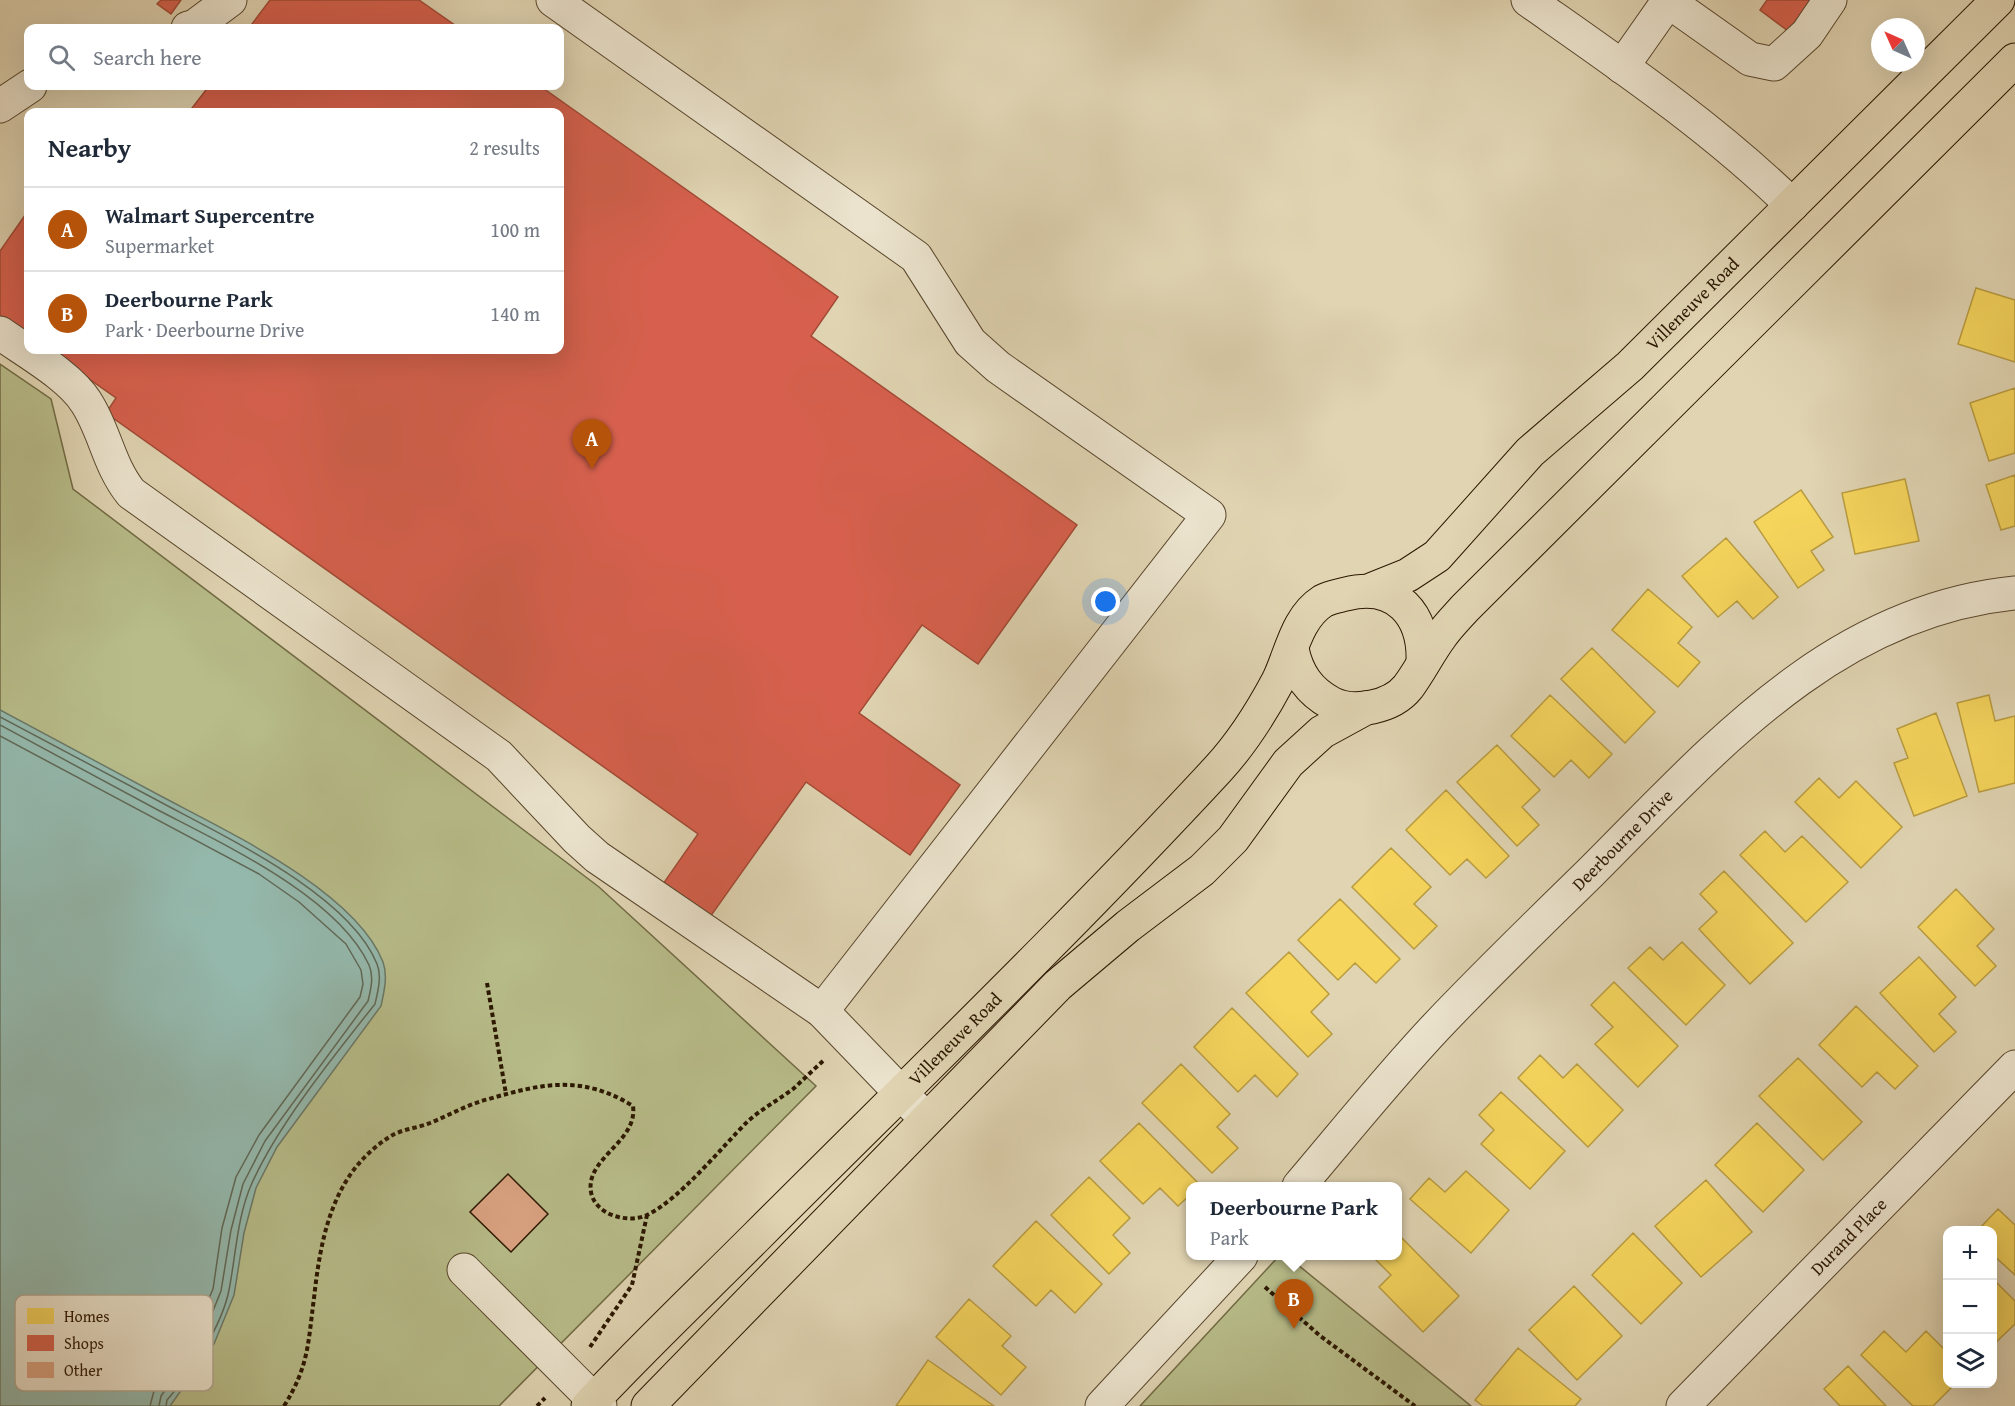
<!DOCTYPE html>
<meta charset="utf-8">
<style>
body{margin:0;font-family:"Gentium Book Plus",serif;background:#f6f6f7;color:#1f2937}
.controls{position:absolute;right:18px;bottom:18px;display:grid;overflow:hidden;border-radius:12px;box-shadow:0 6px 24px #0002}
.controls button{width:54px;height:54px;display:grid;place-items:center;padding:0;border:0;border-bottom:2px solid #e0e1e3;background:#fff;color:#1f2937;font:30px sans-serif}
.compass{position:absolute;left:1871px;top:18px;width:54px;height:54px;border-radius:50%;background:#fff;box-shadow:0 6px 24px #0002;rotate:315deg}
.you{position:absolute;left:1106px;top:602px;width:21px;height:21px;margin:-15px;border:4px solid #fff;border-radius:50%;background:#1a73e8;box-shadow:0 0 0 9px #1a73e833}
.badge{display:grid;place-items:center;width:39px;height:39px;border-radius:50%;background:#b45309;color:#fff;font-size:20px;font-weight:700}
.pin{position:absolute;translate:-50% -50px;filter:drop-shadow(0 2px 3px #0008)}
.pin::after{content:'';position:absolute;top:32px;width:21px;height:18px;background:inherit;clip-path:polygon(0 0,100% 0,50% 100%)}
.popup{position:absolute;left:1186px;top:1182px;width:216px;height:78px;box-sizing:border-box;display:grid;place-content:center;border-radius:12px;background:#fff;filter:drop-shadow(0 2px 4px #0005);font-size:20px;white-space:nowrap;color:#747a83}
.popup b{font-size:22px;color:#1f2937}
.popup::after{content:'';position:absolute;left:50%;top:100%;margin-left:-12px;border:12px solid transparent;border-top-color:#fff}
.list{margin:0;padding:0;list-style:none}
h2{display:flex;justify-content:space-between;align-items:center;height:78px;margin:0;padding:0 24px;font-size:26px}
h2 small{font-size:20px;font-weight:400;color:#747a83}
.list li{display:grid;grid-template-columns:39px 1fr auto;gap:18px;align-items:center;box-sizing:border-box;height:84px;padding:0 24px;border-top:2px solid #e0e1e3}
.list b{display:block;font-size:22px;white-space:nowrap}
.list p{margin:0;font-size:20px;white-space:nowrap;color:#747a83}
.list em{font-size:20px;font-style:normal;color:#747a83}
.icon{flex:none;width:33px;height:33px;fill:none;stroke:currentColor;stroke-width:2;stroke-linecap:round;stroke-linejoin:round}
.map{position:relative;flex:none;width:2015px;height:1406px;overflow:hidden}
.search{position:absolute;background:#fff;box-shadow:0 6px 24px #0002;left:24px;top:24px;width:540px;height:66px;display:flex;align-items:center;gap:15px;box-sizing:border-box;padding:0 21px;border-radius:12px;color:#747a83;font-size:22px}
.panel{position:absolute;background:#fff;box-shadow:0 6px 24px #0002;left:24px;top:108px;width:540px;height:246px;border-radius:12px}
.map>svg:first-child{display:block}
</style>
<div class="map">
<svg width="2015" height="1406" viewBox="0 0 2015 1406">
<rect width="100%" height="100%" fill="#e0d4b2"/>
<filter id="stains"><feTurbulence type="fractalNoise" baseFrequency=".00333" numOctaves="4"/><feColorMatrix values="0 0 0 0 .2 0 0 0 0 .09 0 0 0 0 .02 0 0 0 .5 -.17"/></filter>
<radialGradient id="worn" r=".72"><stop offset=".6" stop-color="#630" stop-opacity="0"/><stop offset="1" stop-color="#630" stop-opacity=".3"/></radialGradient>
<path fill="#b7bc89" stroke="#716a44" stroke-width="1.5" d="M0,364L51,399L73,489L599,887L816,1086L499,1406H0Z
M1279,1256H1287L1471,1406H1140Z"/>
<path fill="#94b8ac" stroke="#6a7867" stroke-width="1.5" d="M0,710C52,738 104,766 157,794C222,829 355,890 383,962C388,976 384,992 381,1006L277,1147L256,1188L244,1233L234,1295L214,1344L170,1406H0Z"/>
<path fill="#f6d55c" stroke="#b99c40" stroke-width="1.5" d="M1976,288L2015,300V362L1958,344Z
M2015,388V453L1989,461L1970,403Z
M2015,475V526L2001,530L1986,485Z
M1905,479L1919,541L1855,554L1842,493Z
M1801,490L1833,537L1811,551L1824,570L1798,588L1754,522Z
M1726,538L1778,597L1753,619L1737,601L1718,617L1682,576Z
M1648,589L1692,627L1678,643L1700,662L1678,687L1612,630Z
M1592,648L1655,712L1625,743L1561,679Z
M1550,695L1612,754L1589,778L1571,760L1554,777L1511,736Z
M1989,695L1995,721L2015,716V783L1979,792L1957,703Z
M1936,713L1967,796L1914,816L1894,763L1908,758L1897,729Z
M1497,745L1540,790L1522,807L1539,825L1517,846L1457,782Z
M1819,778L1839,798L1856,781L1902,827L1861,868L1795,802Z
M1446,790L1509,856L1486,878L1467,859L1450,875L1406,830Z
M1765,831L1785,852L1802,836L1848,882L1806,922L1740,855Z
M1391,848L1431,887L1414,904L1437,926L1414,949L1352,887Z
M1724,871L1793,943L1750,984L1699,929L1717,912L1700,894Z
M1956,889L1994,929L1977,946L1996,966L1975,986L1918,927Z
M1340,899L1400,959L1376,983L1355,963L1338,980L1298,940Z
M1682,942L1725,985L1686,1025L1628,968L1650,947L1663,960Z
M1289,952L1329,994L1311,1012L1332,1034L1308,1057L1246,993Z
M1919,957L1956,997L1939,1014L1956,1032L1934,1052L1880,993Z
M1614,982L1678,1046L1638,1087L1595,1044L1613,1027L1591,1005Z
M1856,1006L1918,1066L1895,1089L1877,1072L1862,1087L1819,1045Z
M1232,1008L1298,1074L1277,1097L1255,1075L1238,1092L1194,1047Z
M1540,1055L1563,1078L1577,1064L1623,1110L1588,1147L1518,1078Z
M1798,1058L1862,1122L1823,1160L1759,1096Z
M1181,1064L1230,1114L1217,1127L1238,1148L1212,1173L1142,1103Z
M1501,1092L1565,1151L1530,1189L1481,1144L1494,1130L1479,1115Z
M1139,1123L1200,1185L1190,1186V1195L1178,1206L1160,1188L1143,1204L1100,1161Z
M1757,1123L1804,1170L1763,1212L1715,1165Z
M1466,1171L1509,1210L1471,1253L1410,1199L1429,1178L1445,1192Z
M1089,1177L1130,1218L1113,1235L1130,1253L1109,1274L1051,1215Z
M1706,1180L1752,1232L1701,1277L1655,1226Z
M1998,1209L2015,1225V1275L1992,1254V1230H1978Z
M1036,1221L1102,1284L1075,1313L1051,1290L1036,1306L993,1266Z
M1633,1233L1682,1283L1641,1324L1592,1275Z
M1398,1234L1459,1296L1423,1332L1379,1287L1391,1275L1372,1256H1398Z
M1992,1278L2015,1301V1324L1992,1346Z
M1574,1286L1622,1336L1577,1380L1529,1330Z
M969,1299L1011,1336L1002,1346L1026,1367L1001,1395L936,1337Z
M1884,1331L1906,1352L1926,1331L1948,1353V1384H1955L1933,1406H1913L1861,1355Z
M1518,1348L1581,1399L1575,1406H1483L1475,1400Z
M928,1360L994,1406H896Z
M1848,1366L1886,1406H1840L1824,1389Z"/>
<path fill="#d6604d" stroke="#a34a36" stroke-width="1.5" d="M161,0H181L171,14L157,4Z
M270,0H419L459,28H249Z
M1767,0H1811L1788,31L1760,10Z
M209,86H540L838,297L811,336L1077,525L978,664L922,625L859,713L960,785L910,855L806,782L710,917L663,884L698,834L106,413L116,398L48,350H560V112H189Z
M28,211V335L0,315V251Z"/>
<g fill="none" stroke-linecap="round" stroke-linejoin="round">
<path stroke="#606856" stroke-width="1.5" d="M0,717C51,744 102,771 153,798C217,833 349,893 377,964C382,976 378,991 375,1004C334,1056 279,1123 252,1183C237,1216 236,1255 229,1290C222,1326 191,1373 167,1400L166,1406
M0,725C52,753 104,781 156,809C221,843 337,896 369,965C374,976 371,989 368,1001L265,1141L243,1184L231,1230L221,1291L202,1338L161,1396L159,1406
M0,736L259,874L299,902L346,944L361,970L363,984L360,997L259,1135L236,1177L222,1228L213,1289L194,1333L154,1391L150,1406"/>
</g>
<path fill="#dba382" stroke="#2b1700" stroke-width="1.5" d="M508,1174L548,1214L511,1252L470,1212Z"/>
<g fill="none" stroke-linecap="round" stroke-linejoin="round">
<g stroke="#58462c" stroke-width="35">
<g id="minor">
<path d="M553,0L916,257L970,342L998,367L1209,515L822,1011"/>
<path d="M1528,0C1619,64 1712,127 1792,205"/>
<path d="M1668,1L1750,59L1774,64L1807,34L1830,0"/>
<path d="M188,28L195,26L230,0"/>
<path d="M1622,67L1669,0"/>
<path d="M0,106L30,86"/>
<path d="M0,333C25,351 70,376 86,402C105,431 108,464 131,493L499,756L577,839L597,857L822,1011L926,1119"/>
<path id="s1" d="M1299,1186C1344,1133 1388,1078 1436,1027C1486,974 1539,923 1591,872C1713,750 1832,611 2015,593"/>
<path d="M464,1270L600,1406"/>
<path d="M1102,1406L1241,1256"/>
<path id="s2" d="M1683,1406L2015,1067"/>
</g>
</g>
<g stroke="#2b1700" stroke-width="35">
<g id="major">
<path id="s3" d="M1373,589L1408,575L1437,556L1530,452L1630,366L1998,0"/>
<path d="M1292,649C1297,674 1309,691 1331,703C1354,715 1392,707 1408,687C1420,671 1429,652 1441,636C1448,626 1457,617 1465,608L2015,60"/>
<path id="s4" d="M588,1406C642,1348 700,1293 756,1237C911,1082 1069,930 1218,769C1242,743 1261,713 1278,681C1291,655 1296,618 1323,601C1330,597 1338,596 1346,594C1396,581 1425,615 1423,663"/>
<path d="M648,1406L1058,985L1128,926L1202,870L1233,839L1288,763L1322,732L1366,708"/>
</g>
</g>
<path stroke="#2b1700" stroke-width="4" stroke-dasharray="4.5 3" stroke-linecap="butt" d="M487,983L506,1094
M1265,1287L1319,1335L1415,1406
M590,1347L632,1285L647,1215
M284,1406C309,1366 308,1343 314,1298C321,1235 333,1172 391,1136C402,1129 418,1128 430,1123C450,1115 468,1104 489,1099C543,1083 583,1075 633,1106C638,1142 585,1158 591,1192C595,1215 628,1224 647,1215C680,1199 721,1148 748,1121C762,1109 778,1100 793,1089C803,1080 813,1070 823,1061
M537,1406L545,1398"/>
<use href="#minor" stroke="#ebe3cd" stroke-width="33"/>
<use href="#major" stroke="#e0d4b2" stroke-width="33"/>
</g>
<g text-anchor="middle" stroke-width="6" stroke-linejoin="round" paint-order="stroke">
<g font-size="18" fill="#2b1700" stroke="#ebe3cd">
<text dy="6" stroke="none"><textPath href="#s3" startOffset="432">Villeneuve Road</textPath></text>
<text dy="6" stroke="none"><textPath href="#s1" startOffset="474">Deerbourne Drive</textPath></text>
<text dy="6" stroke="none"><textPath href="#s4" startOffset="519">Villeneuve Road</textPath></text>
<text dy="6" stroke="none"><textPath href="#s2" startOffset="237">Durand Place</textPath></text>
</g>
</g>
<rect x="15" y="1295" width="198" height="96" rx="9" fill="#ebe3cd" stroke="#b1a690" stroke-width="1.5"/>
<rect x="27" y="1308" width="27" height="16" fill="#f6d55c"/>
<rect x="27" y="1335" width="27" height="16" fill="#d6604d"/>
<rect x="27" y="1362" width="27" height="16" fill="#dba382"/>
<g font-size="16" fill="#2b1700">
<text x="64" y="1322">Homes</text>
<text x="64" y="1349">Shops</text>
<text x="64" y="1376">Other</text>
</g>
<rect width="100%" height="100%" filter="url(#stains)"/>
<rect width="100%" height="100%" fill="url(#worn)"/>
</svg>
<div class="controls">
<button>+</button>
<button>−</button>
<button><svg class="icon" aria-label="layers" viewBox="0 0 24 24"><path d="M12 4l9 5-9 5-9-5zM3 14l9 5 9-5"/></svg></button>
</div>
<svg class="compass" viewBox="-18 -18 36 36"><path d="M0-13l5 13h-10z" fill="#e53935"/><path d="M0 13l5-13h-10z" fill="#747a83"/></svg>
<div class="you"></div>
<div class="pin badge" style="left:592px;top:469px">A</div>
<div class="pin badge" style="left:1294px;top:1329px">B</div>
<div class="popup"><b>Deerbourne Park</b>Park</div>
<div class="search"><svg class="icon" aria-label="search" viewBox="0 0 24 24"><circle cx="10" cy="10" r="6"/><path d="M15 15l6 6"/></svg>Search here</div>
<section class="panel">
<h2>Nearby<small>2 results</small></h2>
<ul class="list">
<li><span class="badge">A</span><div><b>Walmart Supercentre</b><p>Supermarket</p></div><em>100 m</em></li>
<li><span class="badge">B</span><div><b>Deerbourne Park</b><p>Park · Deerbourne Drive</p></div><em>140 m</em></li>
</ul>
</section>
</div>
